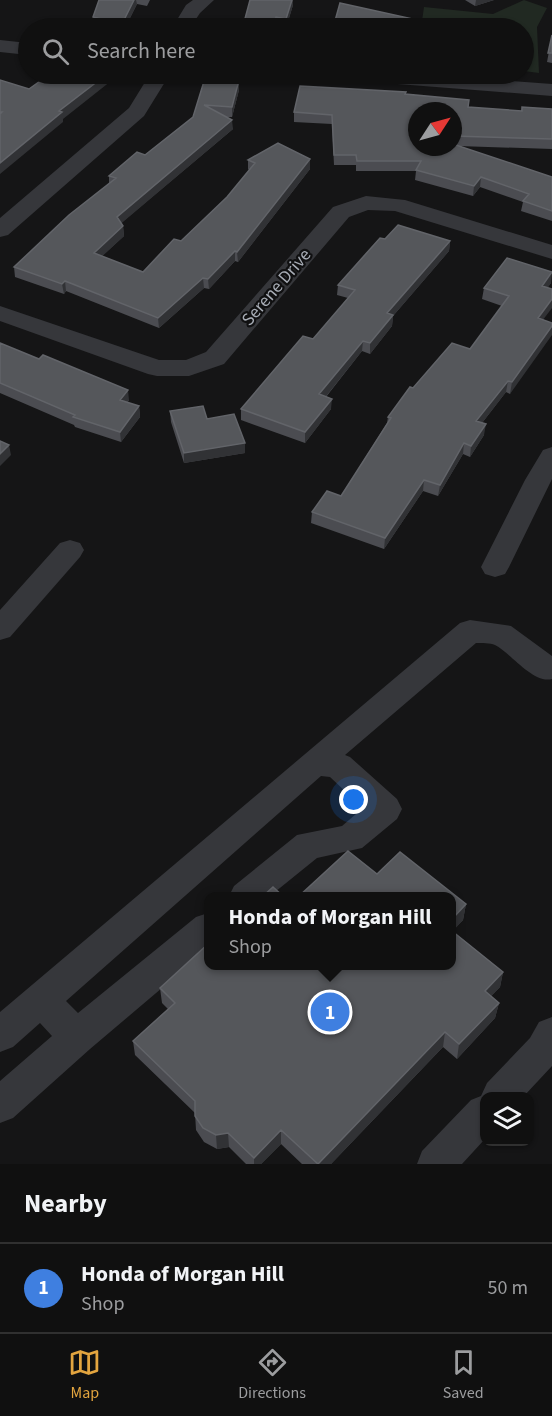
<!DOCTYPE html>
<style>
body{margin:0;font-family:"Source Sans 3",sans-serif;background:#1e1e1e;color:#f1f3f6}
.controls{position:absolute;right:18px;bottom:18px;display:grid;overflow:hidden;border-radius:12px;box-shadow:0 2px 4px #0004}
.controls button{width:54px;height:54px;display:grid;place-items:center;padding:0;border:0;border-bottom:2px solid #303030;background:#101010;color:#f1f3f6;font:30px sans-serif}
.compass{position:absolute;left:408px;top:102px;width:54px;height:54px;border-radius:50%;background:#101010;box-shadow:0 2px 4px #0004;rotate:54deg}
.you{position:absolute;left:354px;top:800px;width:21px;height:21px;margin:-15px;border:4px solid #fff;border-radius:50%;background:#1a73e8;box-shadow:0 0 0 9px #1a73e833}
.badge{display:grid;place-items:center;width:39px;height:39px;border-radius:50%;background:#e3a53f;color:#fff;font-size:20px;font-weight:700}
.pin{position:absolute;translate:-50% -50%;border:3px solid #fff;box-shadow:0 2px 6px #0006}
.popup{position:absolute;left:204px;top:892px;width:252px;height:78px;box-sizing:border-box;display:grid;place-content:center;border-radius:12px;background:#101010;filter:drop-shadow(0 2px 4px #0005);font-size:20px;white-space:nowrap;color:#9c9d9f}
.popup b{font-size:22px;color:#f1f3f6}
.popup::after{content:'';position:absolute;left:50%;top:100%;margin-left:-12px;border:12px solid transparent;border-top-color:#101010}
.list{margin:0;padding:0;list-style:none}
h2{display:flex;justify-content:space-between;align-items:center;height:78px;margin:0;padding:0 24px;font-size:26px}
h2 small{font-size:20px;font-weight:400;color:#9c9d9f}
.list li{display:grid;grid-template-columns:39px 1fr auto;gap:18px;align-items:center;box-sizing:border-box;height:90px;padding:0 24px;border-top:2px solid #303030}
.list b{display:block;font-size:22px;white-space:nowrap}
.list p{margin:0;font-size:20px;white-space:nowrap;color:#9c9d9f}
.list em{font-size:20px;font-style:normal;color:#9c9d9f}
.icon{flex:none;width:33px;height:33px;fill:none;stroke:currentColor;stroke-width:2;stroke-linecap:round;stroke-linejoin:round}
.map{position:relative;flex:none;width:552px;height:1164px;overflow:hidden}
.search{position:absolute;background:#101010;box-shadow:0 2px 4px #0004;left:18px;right:18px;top:18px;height:66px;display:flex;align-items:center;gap:15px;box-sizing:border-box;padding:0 21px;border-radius:33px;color:#9c9d9f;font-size:22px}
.sheet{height:168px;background:#101010}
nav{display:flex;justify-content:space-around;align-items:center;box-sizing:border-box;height:84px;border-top:2px solid #303030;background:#101010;font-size:16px;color:#9c9d9f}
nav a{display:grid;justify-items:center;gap:3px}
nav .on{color:#e3a53f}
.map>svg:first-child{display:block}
</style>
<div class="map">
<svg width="552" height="1164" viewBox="0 0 552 1164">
<rect width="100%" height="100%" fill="#151516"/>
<path fill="#212922" d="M524,0L547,8L537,27L539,73L524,71V28H421L424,7L493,14Z"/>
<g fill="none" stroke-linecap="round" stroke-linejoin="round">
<path fill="#36373b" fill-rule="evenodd" d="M193,0H214L200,13L190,28H172L186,5Z
M0,40L28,43V55L0,52Z
M150,74H170L144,116L8,235L0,237V218L129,108Z
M336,74H416L552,84V96L346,80L339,78Z
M366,196L405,200L552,245V259L395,211L368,210L349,217L224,364L189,376H157L148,374L0,321V306L159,360H186L206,352L333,207Z
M552,447V479L509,567L505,574L495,577L485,574L481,567L525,480L543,450Z
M70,540L80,543L84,550L80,557L10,637L0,640V610L60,543Z
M470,620L511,626L552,656V679C533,684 511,653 495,645C490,643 482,643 476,643L345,755L350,757L397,799L402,809L397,819L362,848L317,858L270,896H229L234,886L297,835L342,826L363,808L330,777L321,776L66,1001L78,1013L196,917L208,913V949L90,1049L13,1118L0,1123V1081L52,1036L40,1023L13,1047L0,1052V1012L460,623Z
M552,1017V1066L524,1096H484V1140L462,1164H417L422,1151L471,1100L481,1096L487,1083L530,1038L539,1022Z"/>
</g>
<path fill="#4b4c51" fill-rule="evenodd" d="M99,0H150L147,6L137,4L125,28H101L94,27L93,17Z
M250,0H293V5L286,28L276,27L275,28H243Z
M465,0H494L475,6Z
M552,35V63L547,62Z
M205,78L239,90L232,117H227L233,129L121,223L123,226L124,236L102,256L143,272L181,241L227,197L249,170L248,169V160L310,169L238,262L235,261L209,289L204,288L159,328L66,291L64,294L15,277L14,267L109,184V176L145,155L193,117Z
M406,95L468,107L521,111L522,107L552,109V149L458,146L552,177V221L521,211L523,202L480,187L473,196L415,180L416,171H356V165H334L332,124L294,122V112ZM417,111H453V147H417Z
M385,239L450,241L449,251L393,316L392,326L370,354L362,351L326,397L331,409L305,443L241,420V409L313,339L348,298L337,295L338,285Z
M551,283L547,288L543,320L510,394L506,392L482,423L484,435L470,457L463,454L438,496L423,491L384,549L311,523L312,512L341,496L387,423L388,417L413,388L470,349L502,306L482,299L484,288Z
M0,343L129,400L127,403L139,406L140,417L121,442L75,427L74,425L0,393Z
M170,411L207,419L245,443V453L184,463L171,422Z
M377,874L466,904L463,920L452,931L503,972L500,987L491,996L499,1003L495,1018L457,1059L443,1047L331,1164H302L281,1144L261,1164H246L229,1147L217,1149L204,1142L196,1130L195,1113L135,1055L133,1041L168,1009L162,1003L160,988Z"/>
<path fill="#313235" d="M134,0H136L137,4L125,28H122V24Z
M292,0H293V5L286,28V19Z
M476,0H494L475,6Z
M276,17V27L275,28H270Z
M107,74H110L111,81L63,119V122L0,174V163L59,111Z
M239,80V90L232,117V107Z
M232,120L233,129L117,227V217Z
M310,159V169L238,262L237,252Z
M481,177L480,187L473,196L474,186Z
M123,226L124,236L95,263L94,253Z
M450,241L449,251L393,316L392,326L370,354V343L387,313Z
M235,251V261L209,289L208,279Z
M552,273L551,283L541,297L542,286Z
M203,278L204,288L159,328L158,318Z
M65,281L66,291L64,294L62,284Z
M552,299V308L536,329L538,318Z
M552,326V335L510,394L512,382Z
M363,341L362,351L319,405V394Z
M508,381L506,392L475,432L476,421Z
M128,390L129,400L121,410L120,400Z
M332,399L331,409L305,443V432Z
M139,406L140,417L121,442L120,432Z
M486,424L484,435L470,457L471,446Z
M245,443V453L184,463V453Z
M464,443L463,454L438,496L440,485Z
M9,445L11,455L0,466V454Z
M424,480L423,491L384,549L385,538Z
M466,904L463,920L452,932V919Z
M503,972L500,987L482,1006L485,991Z
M499,1003L495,1018L457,1059L459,1044Z
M445,1032L443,1047L331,1164H318Z
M281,1130V1144L261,1164H254V1158Z
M228,1133L229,1147L217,1149L216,1135Z"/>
<path fill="#55575b" stroke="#626469" stroke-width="1.5" d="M99,0H134L122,24L93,17Z
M250,0H292L286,19L276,17L270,28H259L243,26Z
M340,3L422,21L421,28H333Z
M552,35V53H548Z
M50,74H107L59,111L62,112L0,163V114L2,112H0V80L29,89Z
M205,78L239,80L232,107L204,105L232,120L117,217L123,226L94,253L143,272L174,239L181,241L227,197L255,163L248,160L278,143L310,159L237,252L235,251L208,279L203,278L158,318L65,281L62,284L14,267L69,215L116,178L109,176L137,152L145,155L193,117Z
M300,86L406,92L405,94L469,100L468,107L522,111V107L552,109V139L453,136V111H417V147H453V144L552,177V211L523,201L529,194L481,177L474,186L416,170L421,161H357L356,155H334L332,115L294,112Z
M398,225L450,241L387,313L393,315L370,343L363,341L319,394L332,399L305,432L241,409L303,336L313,339L355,290L338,285L380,238L385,239Z
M507,258L552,272L542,286L552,289V299L538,318L552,323V326L512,382L508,381L476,421L486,424L471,446L464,443L440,485L424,480L385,538L312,512L327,491L341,496L391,418L388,417L410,387L413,388L452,343L470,349L509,296L484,288Z
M0,343L39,359L43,355L128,390L120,400L139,406L120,432L73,417L75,415L0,383Z
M203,406L207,419L234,414L245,443L184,453L170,411Z
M0,441L9,445L0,454Z
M348,851L377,874L400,852L466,904L452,919V897H298Z
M273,887L284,897H262Z
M452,931L503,972L485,991L499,1003L459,1044L445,1032L318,1164L281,1130L254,1158L228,1133L216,1135L203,1128L195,1116V1101L133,1041L175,1003L160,988L208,944V966H452Z"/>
<g text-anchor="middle" stroke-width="4.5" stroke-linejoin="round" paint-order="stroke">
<g font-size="18" fill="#a7acb5" stroke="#101011">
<text transform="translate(276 287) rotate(-49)" y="6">Serene Drive</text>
</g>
</g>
</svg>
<div class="controls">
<button><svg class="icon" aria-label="layers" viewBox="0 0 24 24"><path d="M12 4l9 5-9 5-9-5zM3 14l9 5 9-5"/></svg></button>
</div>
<svg class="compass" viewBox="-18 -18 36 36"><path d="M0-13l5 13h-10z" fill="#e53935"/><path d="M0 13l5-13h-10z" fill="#9c9d9f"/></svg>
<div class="you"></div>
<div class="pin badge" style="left:330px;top:1012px;background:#3f7fe0">1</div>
<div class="popup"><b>Honda of Morgan Hill</b>Shop</div>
<div class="search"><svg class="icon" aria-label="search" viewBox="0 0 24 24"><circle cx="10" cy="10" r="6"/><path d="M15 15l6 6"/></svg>Search here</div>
</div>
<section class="sheet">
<h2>Nearby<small></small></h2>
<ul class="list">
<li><span class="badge" style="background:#3f7fe0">1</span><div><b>Honda of Morgan Hill</b><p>Shop</p></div><em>50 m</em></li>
</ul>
</section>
<nav>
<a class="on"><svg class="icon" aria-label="map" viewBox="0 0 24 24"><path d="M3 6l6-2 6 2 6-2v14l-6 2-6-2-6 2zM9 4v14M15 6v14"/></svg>Map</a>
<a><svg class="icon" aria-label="directions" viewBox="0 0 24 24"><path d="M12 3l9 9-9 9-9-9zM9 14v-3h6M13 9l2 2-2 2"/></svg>Directions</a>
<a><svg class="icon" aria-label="saved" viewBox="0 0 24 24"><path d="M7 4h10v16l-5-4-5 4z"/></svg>Saved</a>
</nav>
